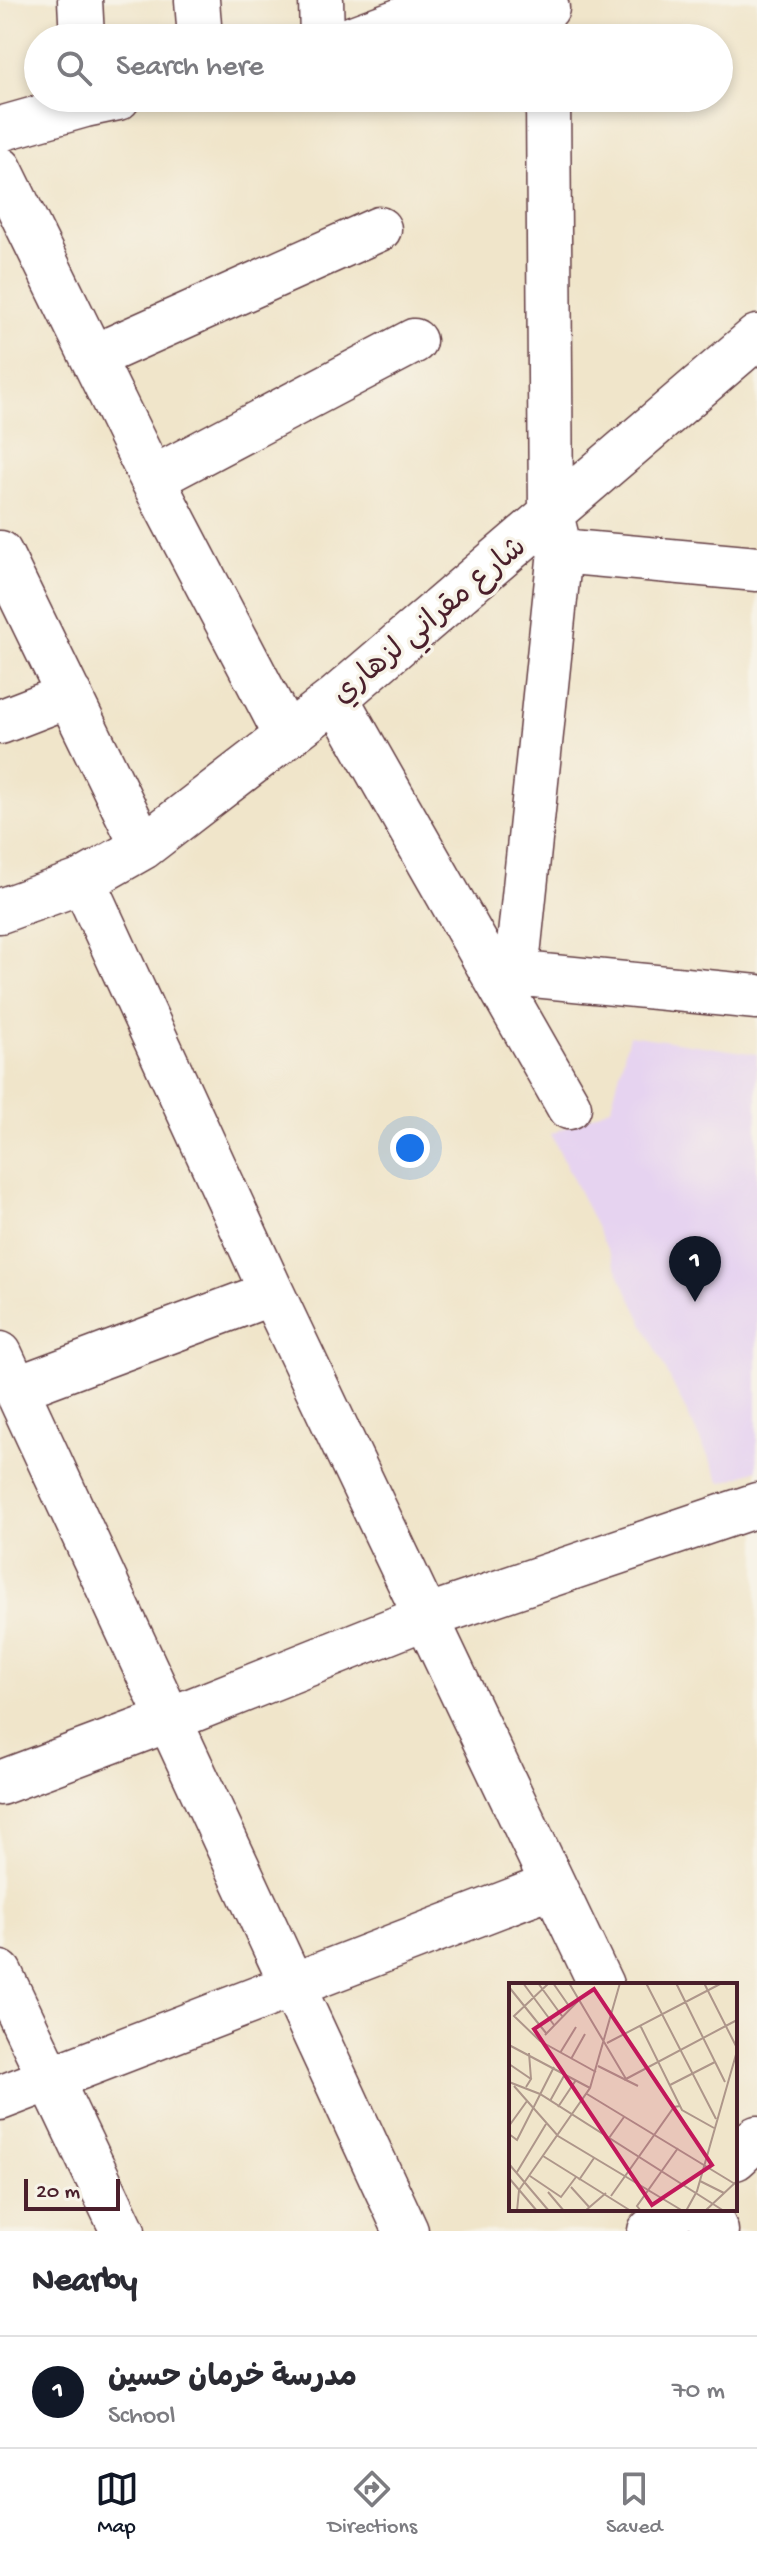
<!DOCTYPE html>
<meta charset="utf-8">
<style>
body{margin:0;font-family:"Gochi Hand","Playpen Sans Arabic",sans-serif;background:#f2f2f3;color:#2b2b33}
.scale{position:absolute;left:24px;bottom:20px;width:96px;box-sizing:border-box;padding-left:8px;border:4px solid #4a1f2b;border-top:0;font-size:22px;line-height:28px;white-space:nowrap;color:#4a1f2b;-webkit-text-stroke:6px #f7f3e8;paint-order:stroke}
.you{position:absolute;left:410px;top:1148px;width:28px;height:28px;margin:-20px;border:6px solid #fff;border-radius:50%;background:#1a73e8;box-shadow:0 0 0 12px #1a73e833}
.badge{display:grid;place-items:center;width:52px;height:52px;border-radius:50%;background:#111827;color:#fff;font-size:26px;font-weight:700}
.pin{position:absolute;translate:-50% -66px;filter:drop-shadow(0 2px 4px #0008)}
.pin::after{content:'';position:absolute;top:42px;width:28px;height:24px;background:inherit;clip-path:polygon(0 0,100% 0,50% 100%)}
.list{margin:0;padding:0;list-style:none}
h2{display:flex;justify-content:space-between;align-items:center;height:104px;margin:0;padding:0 32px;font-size:34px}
h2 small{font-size:26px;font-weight:400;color:#7c7c81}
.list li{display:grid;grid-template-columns:52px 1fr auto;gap:24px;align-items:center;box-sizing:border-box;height:112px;padding:0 32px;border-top:2px solid #e1e1e2}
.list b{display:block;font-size:30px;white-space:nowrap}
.list p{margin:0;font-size:26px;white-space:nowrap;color:#7c7c81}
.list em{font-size:26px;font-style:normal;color:#7c7c81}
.icon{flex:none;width:44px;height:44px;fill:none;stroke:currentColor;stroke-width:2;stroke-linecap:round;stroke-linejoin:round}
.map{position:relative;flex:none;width:757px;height:2231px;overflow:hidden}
.search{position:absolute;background:#fff;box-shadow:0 4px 12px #0003;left:24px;right:24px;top:24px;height:88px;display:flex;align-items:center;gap:20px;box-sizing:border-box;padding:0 28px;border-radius:44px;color:#7c7c81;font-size:30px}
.sheet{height:216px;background:#fff}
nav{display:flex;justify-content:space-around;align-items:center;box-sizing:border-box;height:112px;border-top:2px solid #e1e1e2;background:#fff;font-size:22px;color:#7c7c81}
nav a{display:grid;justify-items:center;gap:4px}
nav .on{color:#111827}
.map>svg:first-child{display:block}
</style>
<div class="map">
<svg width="757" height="2231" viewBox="0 0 757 2231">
<rect width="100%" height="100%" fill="#f7f3e8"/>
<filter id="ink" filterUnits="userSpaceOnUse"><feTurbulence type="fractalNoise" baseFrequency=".0125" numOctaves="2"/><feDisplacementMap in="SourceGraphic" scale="16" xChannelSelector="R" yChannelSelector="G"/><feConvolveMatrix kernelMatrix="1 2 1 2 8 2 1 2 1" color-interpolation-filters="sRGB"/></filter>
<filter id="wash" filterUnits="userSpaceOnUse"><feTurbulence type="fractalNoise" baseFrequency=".006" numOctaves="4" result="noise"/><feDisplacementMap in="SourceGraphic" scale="32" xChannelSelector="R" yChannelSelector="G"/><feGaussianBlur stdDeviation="1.8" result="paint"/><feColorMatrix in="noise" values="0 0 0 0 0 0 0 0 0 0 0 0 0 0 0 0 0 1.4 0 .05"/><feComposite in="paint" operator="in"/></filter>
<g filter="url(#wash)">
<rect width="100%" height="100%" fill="#f0e5ca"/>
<path fill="#e6d3f0" d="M629,1035L757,1054V1470L721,1483L551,1134L611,1107Z"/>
</g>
<g filter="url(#ink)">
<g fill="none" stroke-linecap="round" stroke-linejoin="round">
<g stroke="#633d43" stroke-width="47">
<path id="minor" d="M80,0L82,38
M197,0L200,38
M321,0L322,38
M353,38L442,5L547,8
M0,129L85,105L118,98
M0,169L152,479L286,735
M93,357L379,229
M152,479L414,341
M560,551L757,569
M0,553L143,847
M336,698L569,1107
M0,722L70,695
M83,881L272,1293L601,1985
M0,911L83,881L143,847L336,698L757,337
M492,971L757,997
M516,974L560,551L551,514L548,98
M0,1354L406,2231
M15,1389L272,1293
M0,1783L168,1720L426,1617L757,1505
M0,1973L123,2231
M0,2098L553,1885
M735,2158L757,2138
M706,2209L716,2231
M650,2231L677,2209"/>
</g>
<use href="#minor" stroke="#fff" stroke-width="44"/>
</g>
</g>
<g text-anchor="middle" stroke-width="7" stroke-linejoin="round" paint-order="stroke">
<g font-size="30" fill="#4a1f2b" stroke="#f7f3e8">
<text transform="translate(428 619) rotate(-40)" y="10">شارع مقراني لزهاري</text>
</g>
</g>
<g transform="translate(509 1983)">
<rect width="228" height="228" fill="#f0e5ca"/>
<path fill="none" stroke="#ae968a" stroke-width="2" d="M14,0L45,42M29,0L53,33M40,0L5,33L31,58L87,89M44,0L60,23M60,0L117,96M137,0L207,136M167,0L216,99M195,0L228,65M0,4L37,50M131,42L173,127L205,145M36,52L69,18M98,60L213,0M0,62L81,105M20,70L22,96M51,70L67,44M62,76L76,51M0,81L22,96L17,104M89,83L129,103M115,97L228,37M0,99L31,111L215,228M161,102L206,79M5,103L49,153L174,228M78,111L226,201M41,118L56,91M49,124L67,97M0,143L18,118M0,151L8,157L45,84M100,155L115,134M34,173L122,228M0,181L40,228M8,189L37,141M21,193L52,214L67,194M0,195L28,228M70,197L85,175M191,198L215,210M62,204L81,225M39,209L55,228M102,213L165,124L171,123M8,228L10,207L81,105L111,0M76,228L97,210M132,228L128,223L169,165M177,228L188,208L228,68M196,228L228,198"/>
<path fill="#c2185b" fill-opacity="0.15" stroke="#c2185b" stroke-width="4" d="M85,6L203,182L143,222L25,46Z"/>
<rect width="228" height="228" fill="none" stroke="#4a1f2b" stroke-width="4"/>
</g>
</svg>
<div class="scale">20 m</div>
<div class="you"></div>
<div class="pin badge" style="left:695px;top:1302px">1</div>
<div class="search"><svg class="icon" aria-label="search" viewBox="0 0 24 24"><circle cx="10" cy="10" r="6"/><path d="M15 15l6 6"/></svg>Search here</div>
</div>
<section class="sheet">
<h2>Nearby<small></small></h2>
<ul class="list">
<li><span class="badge">1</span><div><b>مدرسة خرمان حسين</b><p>School</p></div><em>70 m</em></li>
</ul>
</section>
<nav>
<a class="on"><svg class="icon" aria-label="map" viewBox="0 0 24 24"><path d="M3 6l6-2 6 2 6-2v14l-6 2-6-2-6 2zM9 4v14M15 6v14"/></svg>Map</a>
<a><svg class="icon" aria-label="directions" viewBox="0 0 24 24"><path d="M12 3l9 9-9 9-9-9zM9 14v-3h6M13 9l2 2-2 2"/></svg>Directions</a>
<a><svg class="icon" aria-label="saved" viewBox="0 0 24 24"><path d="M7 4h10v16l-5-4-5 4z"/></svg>Saved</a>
</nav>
